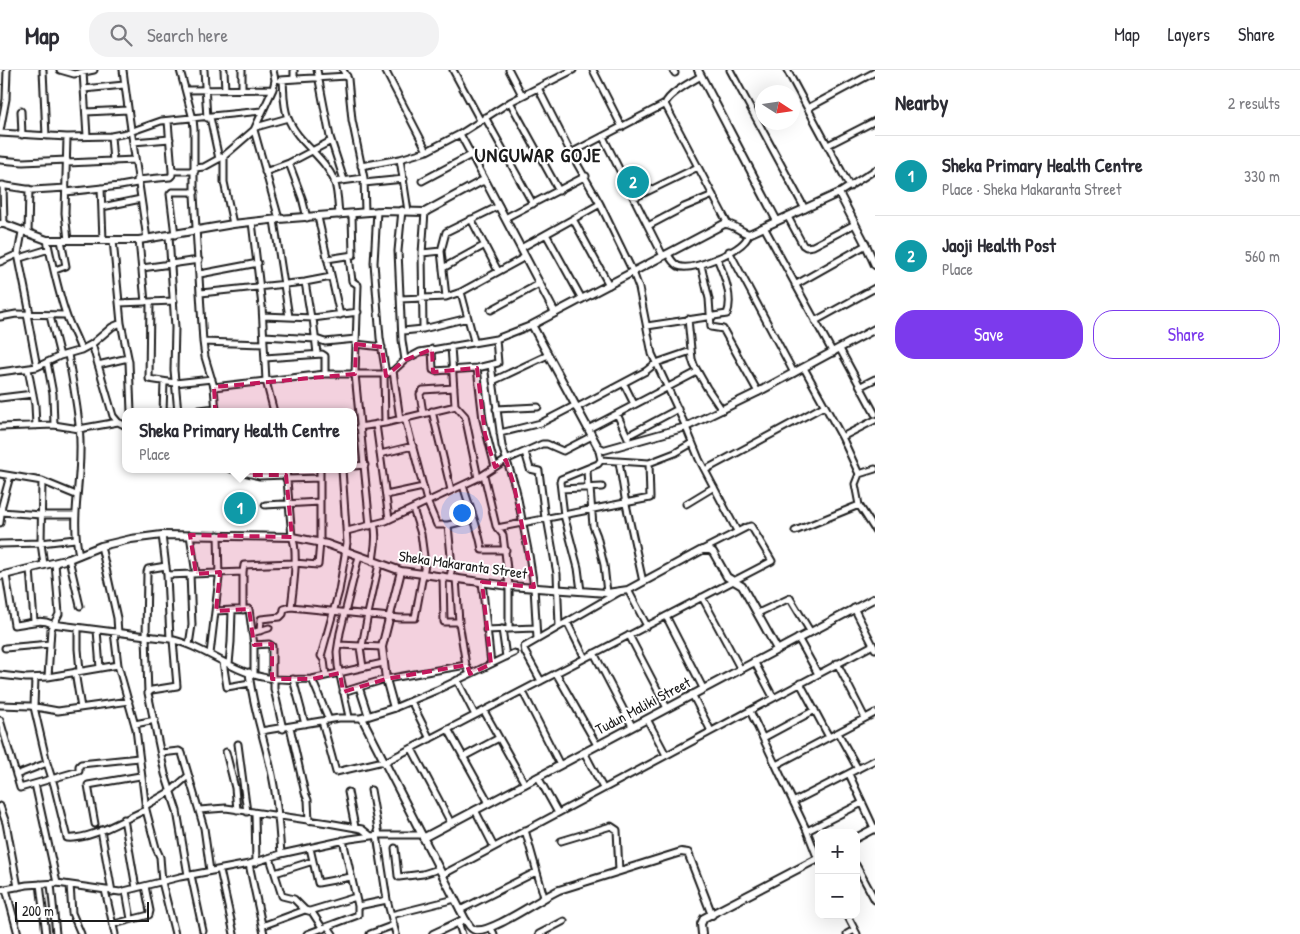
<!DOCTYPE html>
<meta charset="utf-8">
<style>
body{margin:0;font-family:"Patrick Hand",sans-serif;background:#f2f2f3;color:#2b2b33}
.controls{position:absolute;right:15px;bottom:15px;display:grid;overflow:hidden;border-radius:10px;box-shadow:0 5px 20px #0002}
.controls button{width:45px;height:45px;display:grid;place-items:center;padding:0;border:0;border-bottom:1px solid #e1e1e2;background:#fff;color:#2b2b33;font:25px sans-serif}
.compass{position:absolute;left:755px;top:15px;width:45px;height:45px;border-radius:50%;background:#fff;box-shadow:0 5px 20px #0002;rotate:102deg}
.scale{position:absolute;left:15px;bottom:12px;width:134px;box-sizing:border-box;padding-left:5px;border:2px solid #1c1c1c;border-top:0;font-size:14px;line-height:18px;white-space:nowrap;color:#1c1c1c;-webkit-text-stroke:4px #fff;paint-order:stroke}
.you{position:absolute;left:461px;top:442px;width:18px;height:18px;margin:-12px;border:4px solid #fff;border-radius:50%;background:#1a73e8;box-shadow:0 0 0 8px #1a73e833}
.badge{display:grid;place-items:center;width:32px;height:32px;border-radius:50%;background:#7c3aed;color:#fff;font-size:16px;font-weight:700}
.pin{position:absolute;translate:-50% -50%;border:2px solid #fff;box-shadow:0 1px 5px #0006}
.popup{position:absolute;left:122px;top:338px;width:235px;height:65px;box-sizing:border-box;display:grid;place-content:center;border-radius:10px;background:#fff;filter:drop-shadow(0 1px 4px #0005);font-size:16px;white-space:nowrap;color:#7c7c81}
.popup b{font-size:19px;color:#2b2b33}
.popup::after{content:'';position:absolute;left:50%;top:100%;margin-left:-10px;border:10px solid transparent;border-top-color:#fff}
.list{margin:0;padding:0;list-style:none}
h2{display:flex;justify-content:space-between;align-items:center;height:65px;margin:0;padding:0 20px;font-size:21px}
h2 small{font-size:16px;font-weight:400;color:#7c7c81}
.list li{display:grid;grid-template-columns:32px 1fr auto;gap:15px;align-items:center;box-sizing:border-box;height:80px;padding:0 20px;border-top:1px solid #e1e1e2}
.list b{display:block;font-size:19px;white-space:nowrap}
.list p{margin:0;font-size:16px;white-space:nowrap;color:#7c7c81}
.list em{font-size:16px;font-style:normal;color:#7c7c81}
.actions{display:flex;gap:10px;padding:15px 20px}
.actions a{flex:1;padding:11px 0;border:1px solid #7c3aed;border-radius:20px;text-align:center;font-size:18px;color:#7c3aed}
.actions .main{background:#7c3aed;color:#fff}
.icon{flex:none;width:28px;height:28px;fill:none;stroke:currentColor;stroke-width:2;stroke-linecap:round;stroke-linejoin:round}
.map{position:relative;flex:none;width:875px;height:864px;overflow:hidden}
header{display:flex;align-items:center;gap:30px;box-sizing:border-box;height:70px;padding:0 25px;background:#fff;border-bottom:1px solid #e1e1e2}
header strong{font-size:24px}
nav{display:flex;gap:28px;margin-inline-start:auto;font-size:18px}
.search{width:350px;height:45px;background:#f2f2f3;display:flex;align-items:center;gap:12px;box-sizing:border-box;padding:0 18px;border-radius:20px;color:#7c7c81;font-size:19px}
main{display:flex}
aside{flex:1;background:#fff}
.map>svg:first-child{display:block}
</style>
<header>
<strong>Map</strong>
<div class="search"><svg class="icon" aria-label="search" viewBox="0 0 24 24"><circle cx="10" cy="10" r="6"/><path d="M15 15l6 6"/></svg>Search here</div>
<nav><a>Map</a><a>Layers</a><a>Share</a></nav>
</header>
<main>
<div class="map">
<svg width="875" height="864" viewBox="0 0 875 864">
<rect width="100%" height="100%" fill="#fff"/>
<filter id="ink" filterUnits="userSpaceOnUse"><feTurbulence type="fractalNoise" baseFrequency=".02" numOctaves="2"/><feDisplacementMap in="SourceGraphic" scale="10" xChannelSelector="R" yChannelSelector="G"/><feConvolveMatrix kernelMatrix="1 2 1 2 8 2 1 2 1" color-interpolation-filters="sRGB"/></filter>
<g filter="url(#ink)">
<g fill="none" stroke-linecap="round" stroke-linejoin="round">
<g stroke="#1c1c1c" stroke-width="9">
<path id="minor" d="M43,0L46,66
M60,0L74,4L94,0
M123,0C130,56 139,113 147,169
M180,0L193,49L194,59V125L203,272L205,287L214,317L216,342
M204,0L207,48
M224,0L225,20
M294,0V8
M317,0L330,67L344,110
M343,0L348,9L352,50L364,108L365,142
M385,0L427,81
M453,0L480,50
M509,0L522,25
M593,0L622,57
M673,0L675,3
M730,0L805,139
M787,0L850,117
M83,2L87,66
M701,6C691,12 669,23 665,34L728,154
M280,10L347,6
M283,10C284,22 283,36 288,48C297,72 324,86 334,110C338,121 338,134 339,145
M538,18L571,83L600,134L633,202L639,218L652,284L686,357L699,389L737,461
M84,19L124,15
M242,19V0
M186,20L273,19
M510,32L559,121
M808,38L875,2
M21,41L22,65
M86,42L128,40
M210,47L219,89
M485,47L533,134
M168,51L172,101H195
M256,57L288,48
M254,60L279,149
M0,61L6,29L7,0
M0,63L67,67L111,66L127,63L161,51L262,41
M460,64L486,112
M111,66L113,92
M67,67L65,143L68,170
M603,67L663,186
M133,72L170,69
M828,75L875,51
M571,83L665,34
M224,86V112L233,154
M400,89L408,141
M0,90L23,92L67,90
M67,93L135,90
M289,93L302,128L307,148
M361,96L400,89L427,81L460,64L510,32L573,0
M195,98L204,97L224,86L254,60L273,19L275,10L273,0
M265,102L289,93L331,71
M137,110L170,107L172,105V101
M422,111L471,85
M334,112L364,108
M364,113L404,109
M0,115L33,120L66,118
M3,115L4,154
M101,118L103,170
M66,122L120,116L137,113
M839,123L875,100
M634,128L698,97
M102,137L141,129
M402,140L398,181L402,270L405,290
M377,141L374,193L380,268L386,304
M318,147L340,245
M788,147L803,175L806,177L813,176L855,154
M505,148L586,106
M471,149L498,201
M573,149L609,215
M274,150L289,247
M252,152L262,236L266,311L274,342
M648,156L684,137L713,125
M764,157L833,283
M22,162L18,184L30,244
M28,164L29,119
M546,164L582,229
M175,165L170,124L172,122H195
M169,166L175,257L174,300L178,342
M47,170C53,196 58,222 67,247C71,258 77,268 81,280
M113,170L121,253L129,292L131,342
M521,178L600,134
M729,181L794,303
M422,183L441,181
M668,184C670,188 673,193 678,196C692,202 736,182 745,171C747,169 748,166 749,164
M349,187L352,211L358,215L355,304L370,456
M20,188L49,179
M327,189L353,185L352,144
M0,192L18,184
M701,195L709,229L711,257L723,259L758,322
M142,198L199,190
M443,198L485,175
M55,200L66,196L61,170
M200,204L258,193
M305,212L311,248
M795,215L866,175
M461,222L474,271
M201,223L305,212L331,207
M446,227L441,181L446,162L499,136
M400,229L446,227L461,222L525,187
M148,232L174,231
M150,232L149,309L175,313L212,309
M119,233L145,232L139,170
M491,240L539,214
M27,244L37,297
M50,246L60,286
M263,246L313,248L358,242
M0,247L16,244L66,245
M313,248L317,284
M688,249L692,289L694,295L707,318L722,340
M815,251L875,218
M647,256L727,244C734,227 723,203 717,188
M423,259L422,183L425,142
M403,261L423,259L468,248
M264,266L316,269L325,272L356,269
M203,272L264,274
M92,274L113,346L118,352L126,356
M356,274L382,277
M451,276L455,335L465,346L478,408
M432,279L433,300L435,301L477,298L498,293L496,269
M840,279L875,344
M68,284C73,316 81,350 80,382C80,417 71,450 79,485
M265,288L322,284L325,286V304
M47,292L53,324L54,355
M98,295L128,288
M491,295L502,376L516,419L529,485L534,517L537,569
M477,298L483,350L495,397
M804,298L842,367L859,404L875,399
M28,299L35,335L36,356
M393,301L400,349
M0,302L37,297L60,286L81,280L92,274L112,257L121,253
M384,304L385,353
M493,311L548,285
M624,314L634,334
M861,316L875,309
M214,317L325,304H386L393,301L405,290L420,282L496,269L532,255
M0,328L33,324
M576,338L646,301L656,293L691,281
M496,339L538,337
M163,341L172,342
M432,341L451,420
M163,342L164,312
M184,342L216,338
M423,343L420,324L423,320L454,318
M617,344L628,368
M405,348L427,431L437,455H448L473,449
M376,354L389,449
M0,357L54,355L79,359L118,352
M359,357L385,353L456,336
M588,359L697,302
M500,363L541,353L574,336
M627,366L678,339
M842,367L875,350
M525,382L530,399L539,401L545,448
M380,384L413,376
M601,390L649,393L675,383L692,373
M619,392L626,434L643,512
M354,396L365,395
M231,399L259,406L286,405
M286,399L292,467C299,481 293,521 291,537
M587,400L588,418
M705,400L824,336
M0,404L42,411L76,425
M484,405L496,456L503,465L509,516V559
M286,409L320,408
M42,411L41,473L44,495
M463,415C469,437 479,458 482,480H506
M590,418L593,456L597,466L604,495L607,523
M561,419L602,417
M386,425L423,417
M686,434L714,417
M265,435L320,432V399
M859,435L855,414L859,404
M1,442L41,445H75
M547,448L557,504L559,556
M0,453L2,435L10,406
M448,455L452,497L450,507
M497,458L650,428L649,393
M347,461L386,451L478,408L506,390L542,374H547L563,381L592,366
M795,461L859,435L875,460
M162,465L167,505L170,569
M190,465L196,504
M0,474L41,473L75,469
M101,476L117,548L118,563
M69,489L80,536
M373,492C374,480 378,466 374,454
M166,496L148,499L147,502L146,567L148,623L165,704L177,741L188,805
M30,499L34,551
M243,502L244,495L294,493L318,495L320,472V432
M6,505L14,555C28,554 39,548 52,554L170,569C202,576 230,600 262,607C278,611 295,609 312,609L329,650
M167,505L243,502V540
M443,506L444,552H459
M456,508L459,552L466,595
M482,512L491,594
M628,520L647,556
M581,521L578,498L564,445L560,412L561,409L598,394L601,390L598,377
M702,527L740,598
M854,538L875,579
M216,541L249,539L254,575V605
M758,543L790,528L810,561
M666,546L703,618
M567,552L585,588
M78,558V579L80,601
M502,559L506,587
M97,560L100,598
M486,560L536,558
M260,561L261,549L280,547L283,544L284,539L291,537L400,548H415L425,494L421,464L413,439
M114,562L118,595L136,659L146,740L156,778L160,787L162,812L175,864
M252,563L269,558
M629,565L667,638
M798,568L818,604
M189,575L192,555L190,504
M254,575L269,574L272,576V609
M339,575L382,577
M362,576L368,544L379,494
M360,577L363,597
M5,578L50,574
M594,583L632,656
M210,584L219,508L218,465
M754,591L773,627
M223,592L227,617L250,613
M837,593L865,648
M229,594L231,572L232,541
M75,602L81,638
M249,602C252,634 263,665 270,696C277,725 279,755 281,784
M556,603L597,675
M0,605L26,608L48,607L118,595
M326,606L324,590L321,586L339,521L347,473L342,399
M48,607L51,559L59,544L55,493
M35,608L34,637L47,693L54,715L67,768C92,770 123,749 146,740
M274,609V619L283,659
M293,609L305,654
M312,609L383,593
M457,610L475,645
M541,611L525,582L524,577L619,522
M800,613L829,667
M343,622L359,617
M523,622L560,695
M148,623L152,620L177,616L173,570
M692,624L711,661
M411,631L430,669
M0,635L30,636L58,641L129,631
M394,638L437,620L514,583
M484,641L525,714
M750,641L807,761L819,792
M368,645L359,617L386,609L466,595L470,604
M349,647L338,596L337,582L340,563L359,486
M647,649L666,685
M0,650L20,718L79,701V696L81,694L139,688
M322,651L336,702L379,692H385L772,491L751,456L747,457L702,480
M135,654L155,650
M290,657L305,723L308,730L309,751
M448,659L489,733
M261,661L339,648H362
M838,663L858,699
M763,668L815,640
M238,674L247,742
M412,679L451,753
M226,682L235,718L237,740
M584,682L603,718
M161,683L179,681L182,683L204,758L210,801
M463,687L499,668
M776,695L875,643
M849,704L875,760
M16,705L47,693
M538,707L558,743
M35,714L57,813
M371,720L379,765
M348,722L355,757
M793,732L875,690
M0,736L6,753L18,817
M145,736L171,721L188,706
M199,740L226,738L328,753L362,759L371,766
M475,740L494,777
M255,743L256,793
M124,749L136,818
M95,754L88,715L140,706
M101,760L112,822
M525,760L544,827
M807,761L862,733
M377,765L387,830L396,864
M561,771L611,756L617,760L619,801
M310,778L318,813L351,807
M395,778L398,806L399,807L423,804L439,799
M270,788L282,826L294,829L305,840L312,842L323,859
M249,794L264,864
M856,795L875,830
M220,800L234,864
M275,803L313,791
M191,805L203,861
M442,805L873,575
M40,814L46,864
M51,814L56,864
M70,815L72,843L81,864
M6,819L18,864
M0,820L27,815L57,813L120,822L180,807L249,794L281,784L350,769L379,765H422
M105,820L115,864
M126,821L131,849
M358,836L387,830
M460,840L536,802
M310,841L356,827
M391,845L455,829
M847,845L857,864
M458,852L462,864
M114,854L149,845L150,841L145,816
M262,856L305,840
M328,857L333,864
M491,858L494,864
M307,864L358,845V836L343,770
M370,864L394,855
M539,864L564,851
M847,864L854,860"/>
</g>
<g stroke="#1c1c1c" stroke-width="10">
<path id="tertiary" d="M698,0L777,151
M0,154H4L47,170H139L233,154L279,149L382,141L425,142L482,111L486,112L555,243
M875,195L866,175L839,123L749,164C740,162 733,153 724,154L532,255L598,377L604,380L686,357L758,322L875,259
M401,501L382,577L386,609L394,638L362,648L465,849C468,853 470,859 475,860C491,864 541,828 559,820L681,782L688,783L712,845
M0,506L69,489L101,476L131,469L162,465L292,467L327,474L401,501L509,516L607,523L628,520L702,480H710L713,482L727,507L742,516L777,579
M423,768L875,528
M856,768L875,758
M433,864L465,849
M702,864L701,854L704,848L819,788"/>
</g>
<use href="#minor" stroke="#fff" stroke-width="5"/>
<use href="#tertiary" stroke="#fff" stroke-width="6"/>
</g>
</g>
<path fill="#c2185b" fill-opacity="0.2" stroke="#c2185b" stroke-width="4" stroke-dasharray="10 6" stroke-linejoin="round" d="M356,274L382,277L386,306L405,290L432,279L433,302L477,298L485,364L495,397L506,390L514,415L534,517L482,512L491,594L470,604L467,595L386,609L343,622L340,603L312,609H272V574L254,575L249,539L216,541L220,502L196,504L190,465L292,467L286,405H249L218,394L214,317L355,304Z"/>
<g text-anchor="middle" stroke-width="4" stroke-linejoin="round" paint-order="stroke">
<g font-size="15" fill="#1c1c1c" stroke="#fff">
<text transform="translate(463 495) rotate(8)" y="5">Sheka Makaranta Street</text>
<text transform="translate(643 636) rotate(-28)" y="5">Tudun Maliki Street</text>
</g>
<g font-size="20" font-weight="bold" letter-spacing="1" fill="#1c1c1c" stroke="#fff">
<text x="538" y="92">UNGUWAR GOJE</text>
</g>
</g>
</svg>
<div class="controls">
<button>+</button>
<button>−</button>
</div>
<svg class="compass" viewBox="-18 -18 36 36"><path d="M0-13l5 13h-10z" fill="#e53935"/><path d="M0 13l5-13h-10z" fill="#7c7c81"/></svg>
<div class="scale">200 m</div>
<div class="you"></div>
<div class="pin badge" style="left:240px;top:438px;background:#0f9aa8">1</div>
<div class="popup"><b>Sheka Primary Health Centre</b>Place</div>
<div class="pin badge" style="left:633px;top:112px;background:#0f9aa8">2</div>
</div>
<aside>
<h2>Nearby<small>2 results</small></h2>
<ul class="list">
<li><span class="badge" style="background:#0f9aa8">1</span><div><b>Sheka Primary Health Centre</b><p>Place · Sheka Makaranta Street</p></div><em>330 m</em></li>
<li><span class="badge" style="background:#0f9aa8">2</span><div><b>Jaoji Health Post</b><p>Place</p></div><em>560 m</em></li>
</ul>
<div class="actions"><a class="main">Save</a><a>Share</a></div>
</aside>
</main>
